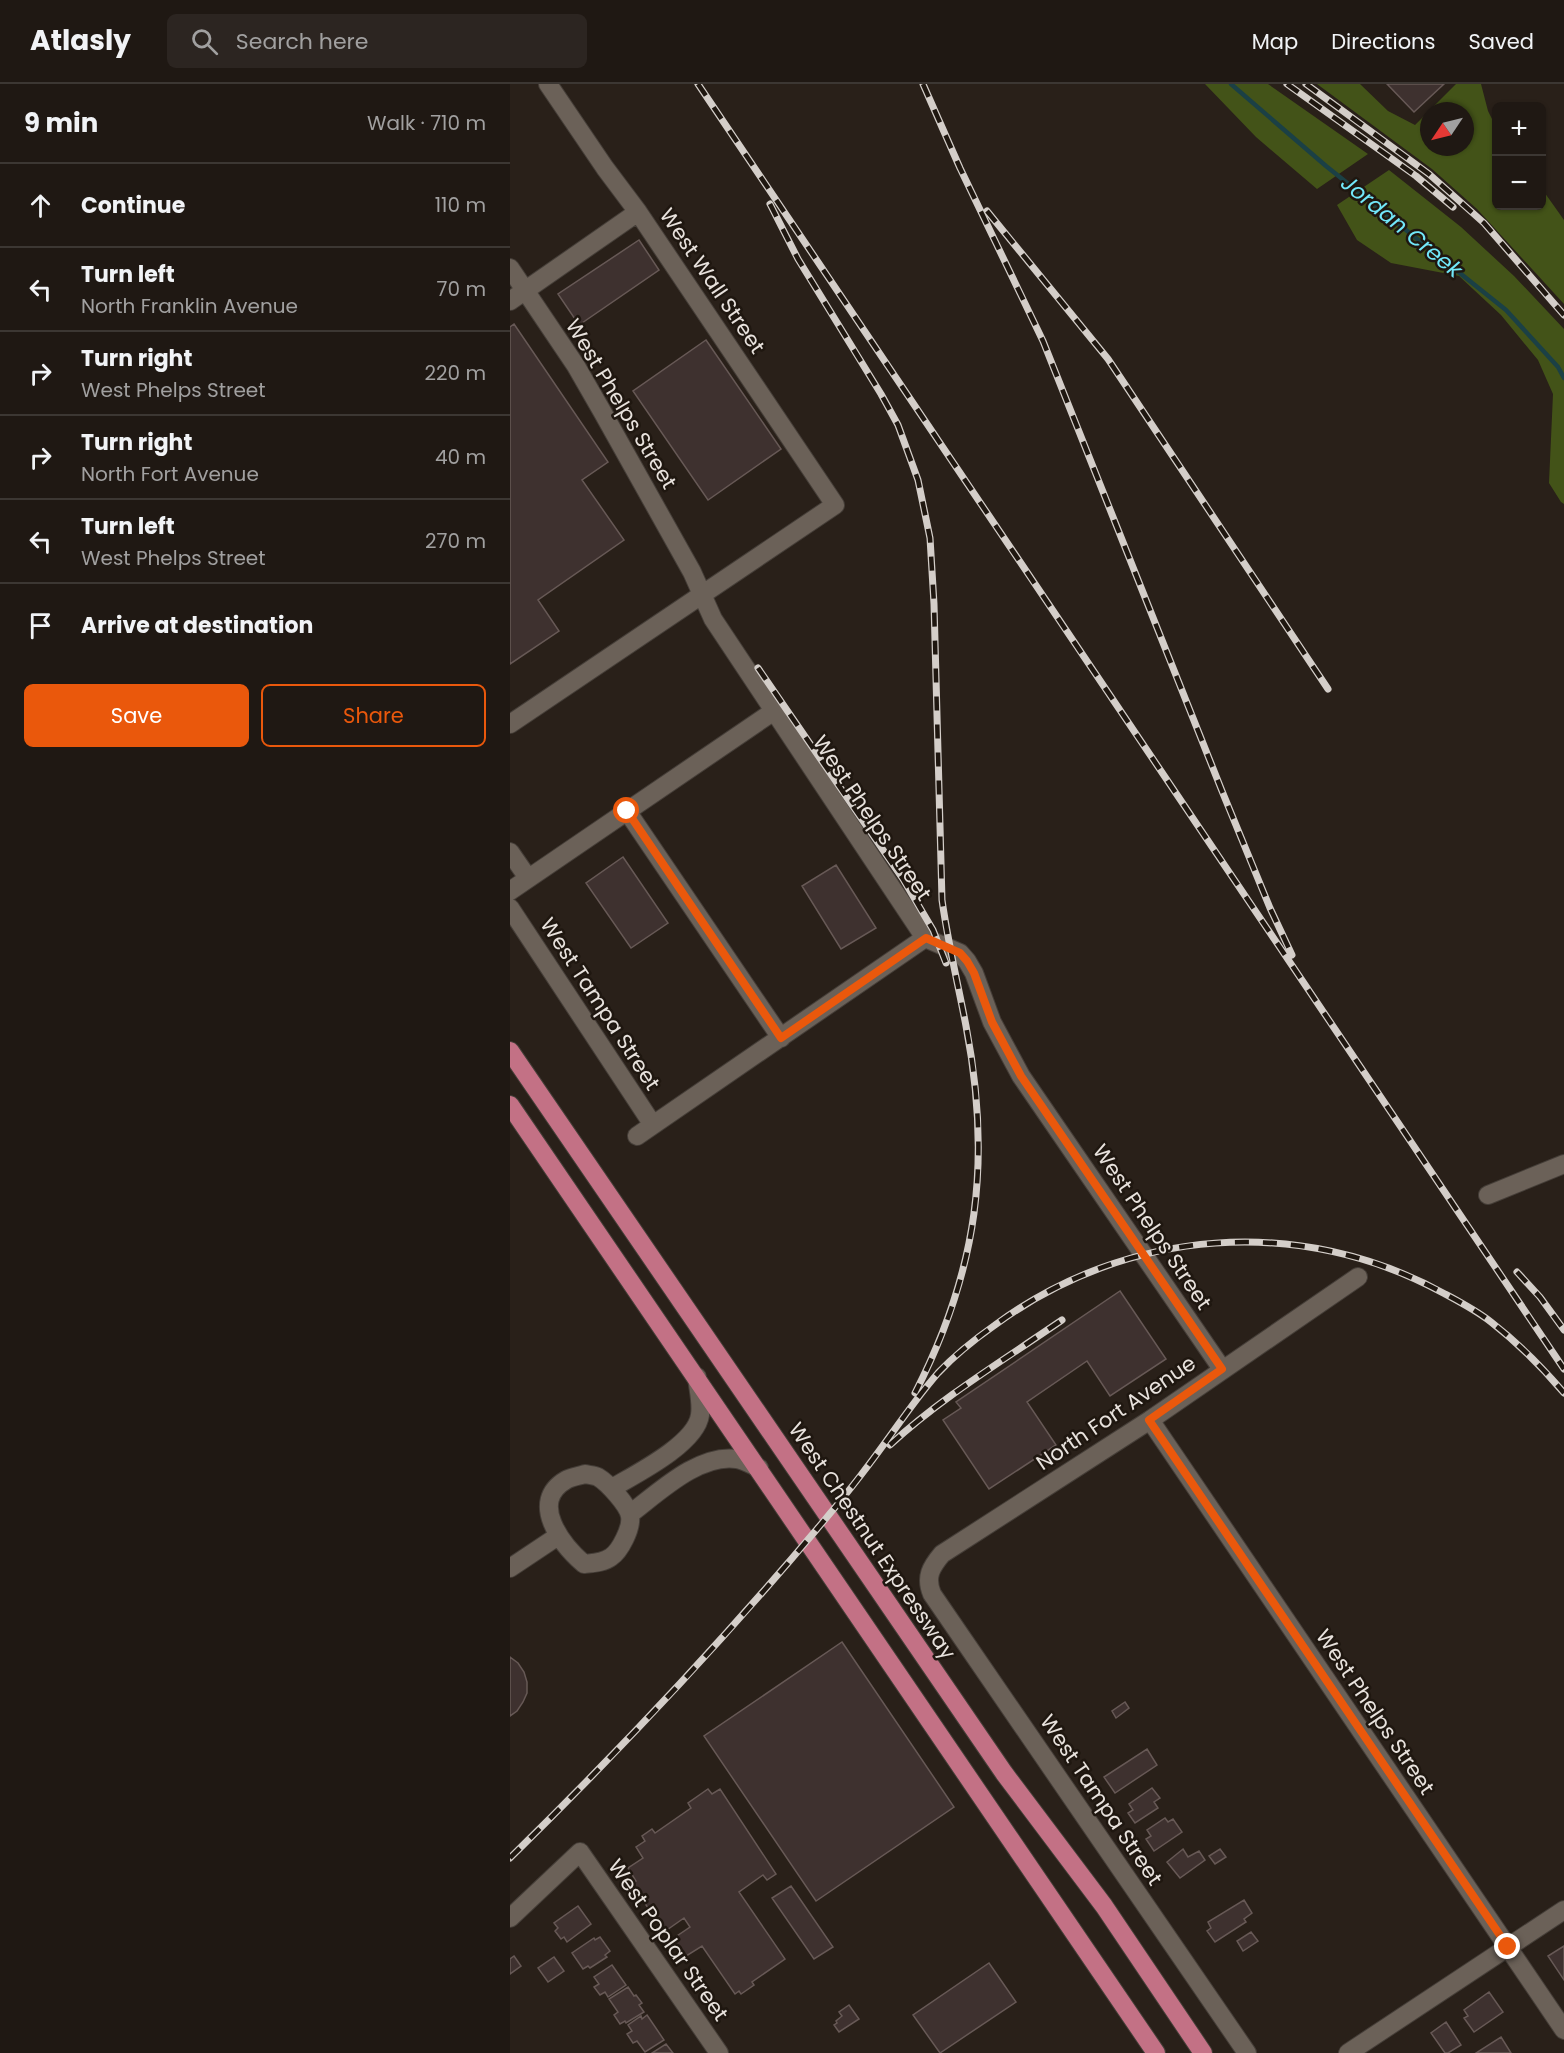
<!DOCTYPE html>
<meta charset="utf-8">
<style>
body{margin:0;font-family:Poppins,sans-serif;background:#2c2521;color:#f1f3f6}
.controls{position:absolute;right:18px;top:18px;display:grid;overflow:hidden;border-radius:9px;box-shadow:0 2px 4px #0004}
.controls button{width:54px;height:54px;display:grid;place-items:center;padding:0;border:0;border-bottom:2px solid #3c3733;background:#1f1813;color:#f1f3f6;font:30px sans-serif}
.compass{position:absolute;left:910px;top:18px;width:54px;height:54px;border-radius:50%;background:#1f1813;box-shadow:0 2px 4px #0004;rotate:235deg}
.stop{position:absolute;width:18px;height:18px;margin:-14px;border:4px solid #ea580c;border-radius:50%;background:#fff}
.stop.end{background:#ea580c;border-color:#fff;box-shadow:0 2px 6px #0008}
.list{margin:0;padding:0;list-style:none}
h2{display:flex;justify-content:space-between;align-items:center;height:78px;margin:0;padding:0 24px;font-size:26px}
h2 small{font-size:20px;font-weight:400;color:#a1a0a0}
.list li{display:grid;grid-template-columns:39px 1fr auto;gap:18px;align-items:center;box-sizing:border-box;height:84px;padding:0 24px;border-top:2px solid #3c3733}
.list b{display:block;font-size:22px;white-space:nowrap}
.list p{margin:0;font-size:20px;white-space:nowrap;color:#a1a0a0}
.list em{font-size:20px;font-style:normal;color:#a1a0a0}
.actions{display:flex;gap:12px;padding:18px 24px}
.actions a{flex:1;padding:14px 0;border:2px solid #ea580c;border-radius:9px;text-align:center;font-size:21px;color:#ea580c}
.actions .main{background:#ea580c;color:#fff}
.icon{flex:none;width:33px;height:33px;fill:none;stroke:currentColor;stroke-width:2;stroke-linecap:round;stroke-linejoin:round}
.map{position:relative;flex:none;width:1054px;height:1969px;overflow:hidden}
header{display:flex;align-items:center;gap:36px;box-sizing:border-box;height:84px;padding:0 30px;background:#1f1813;border-bottom:2px solid #3c3733}
header strong{font-size:28px}
nav{display:flex;gap:33px;margin-inline-start:auto;font-size:21px}
.search{width:420px;height:54px;background:#2c2521;display:flex;align-items:center;gap:15px;box-sizing:border-box;padding:0 21px;border-radius:9px;color:#a1a0a0;font-size:22px}
main{display:flex}
aside{flex:1;background:#1f1813}
.map>svg:first-child{display:block}
</style>
<header>
<strong>Atlasly</strong>
<div class="search"><svg class="icon" aria-label="search" viewBox="0 0 24 24"><circle cx="10" cy="10" r="6"/><path d="M15 15l6 6"/></svg>Search here</div>
<nav><a>Map</a><a>Directions</a><a>Saved</a></nav>
</header>
<main>
<aside>
<h2>9 min<small>Walk · 710 m</small></h2>
<ul class="list">
<li><svg class="icon" aria-label="ahead" viewBox="0 0 24 24"><path d="M12 20V5M6 11l6-6 6 6"/></svg><div><b>Continue</b></div><em>110 m</em></li>
<li><svg class="icon" aria-label="left" viewBox="0 0 24 24"><path d="M17 20v-9H6M10 6l-5 5 5 5"/></svg><div><b>Turn left</b><p>North Franklin Avenue</p></div><em>70 m</em></li>
<li><svg class="icon" aria-label="right" viewBox="0 0 24 24"><path d="M7 20v-9h11M14 6l5 5-5 5"/></svg><div><b>Turn right</b><p>West Phelps Street</p></div><em>220 m</em></li>
<li><svg class="icon" aria-label="right" viewBox="0 0 24 24"><path d="M7 20v-9h11M14 6l5 5-5 5"/></svg><div><b>Turn right</b><p>North Fort Avenue</p></div><em>40 m</em></li>
<li><svg class="icon" aria-label="left" viewBox="0 0 24 24"><path d="M17 20v-9H6M10 6l-5 5 5 5"/></svg><div><b>Turn left</b><p>West Phelps Street</p></div><em>270 m</em></li>
<li><svg class="icon" aria-label="arrive" viewBox="0 0 24 24"><path d="M6 21V4h12l-3 4 3 4H6"/></svg><div><b>Arrive at destination</b></div></li>
</ul>
<div class="actions"><a class="main">Save</a><a>Share</a></div>
</aside>
<div class="map">
<svg width="1054" height="1969" viewBox="0 0 1054 1969">
<rect width="100%" height="100%" fill="#292019"/>
<path fill="#435318" d="M695,0H758L858,70L807,105L746,53Z
M807,0H850L878,27L905,41L919,27V63H955V27H919L946,0H971L978,27L986,43L987,122H1032V105L1054,136V220L967,125L922,85Z
M879,86L951,143L1004,192L1054,245V420L1051,418L1039,399L1043,310L1028,276L991,231L949,192L881,179L847,156L827,121Z"/>
<g fill="none" stroke-linecap="round" stroke-linejoin="round">
<path stroke="#1b4045" stroke-width="4.5" d="M721,0L816,82L996,226L1048,283L1054,294"/>
</g>
<path fill="#3e312f" stroke="#675956" stroke-width="1.5" d="M877,0H934L904,28Z
M129,156L149,186L69,241L48,210Z
M4,240L98,378L72,396L114,456L28,516L49,547L0,580V243Z
M196,256L271,365L198,416L123,307Z
M113,773L158,839L121,864L76,799Z
M326,781L366,844L331,865L292,802Z
M610,1207L656,1275L600,1312L577,1277L517,1318L546,1361L479,1405L433,1336L451,1324L446,1318Z
M332,1558L444,1723L306,1817L194,1652Z
M0,1573L8,1579L14,1588L17,1598V1609L13,1618L7,1627L0,1632Z
M615,1618L619,1624L606,1634L602,1627Z
M637,1665L647,1681L605,1709L594,1693Z
M642,1704L650,1714L644,1718L648,1724L625,1739L618,1729L623,1726L619,1720Z
M198,1705L202,1710L210,1705L266,1790L257,1796L253,1791L229,1808L275,1875L242,1898L244,1901L231,1910L229,1907L225,1910L192,1862L173,1874L161,1856L180,1843L174,1834L154,1848L122,1800L126,1797L118,1784L133,1774L126,1763L135,1757L132,1752L142,1745L145,1749L181,1724L178,1719Z
M655,1734L658,1738L663,1735L672,1748L644,1767L636,1755L641,1752L637,1746Z
M673,1765L678,1773L689,1767L695,1776L670,1794L657,1778Z
M710,1765L716,1773L705,1780L699,1772Z
M281,1802L323,1863L304,1875L262,1814Z
M734,1816L742,1829L734,1835L736,1838L705,1858L697,1847L701,1844L698,1838Z
M68,1822L81,1840L57,1858L54,1853L51,1855L45,1847L48,1844L44,1839Z
M741,1848L748,1857L733,1867L727,1857Z
M90,1853L100,1867L95,1871L97,1873L80,1884L78,1882L73,1885L62,1869L84,1854L85,1856Z
M1054,1862V1896L1038,1872Z
M4,1872L11,1882L0,1890V1875Z
M44,1873L54,1887L38,1898L28,1884Z
M479,1879L506,1918L430,1969L403,1931Z
M102,1881L116,1901L98,1913L95,1908L90,1911L84,1903L89,1900L84,1893Z
M118,1903L124,1912L126,1911L132,1919L129,1921L134,1928L116,1939L115,1937L110,1940L104,1931L108,1928L99,1915Z
M979,1908L993,1928L964,1948L954,1934L958,1932L954,1926Z
M339,1921L349,1935L329,1948L324,1941L327,1939L326,1937L332,1932L329,1928Z
M137,1931L154,1956L135,1968L127,1957L123,1959L117,1950L122,1947L118,1941L131,1932L132,1935Z
M936,1938L951,1961L938,1969H935L921,1949Z
M991,1953L1001,1969H966Z
M156,1960L163,1969H142Z"/>
<g fill="none" stroke-linecap="round" stroke-linejoin="round">
<g stroke="#453e38" stroke-width="20">
<path id="minor" d="M0,184L66,282L93,329L182,488L203,535L415,854L450,869L457,877L464,889L482,938L511,992L712,1285
M0,217L128,128
M0,640L325,421L128,128L95,84L38,0
M117,727L271,954
M0,768L18,794
M0,807L264,627
M0,824L143,1041
M127,1052L415,854
M978,1111L1054,1080
M640,1336L1054,1946
M75,1390C79,1391 84,1391 88,1393C98,1399 118,1421 120,1432C122,1444 110,1467 101,1473C93,1479 82,1479 74,1480C52,1461 18,1418 56,1396C61,1393 69,1392 75,1390Z
M102,1404C126,1390 186,1360 190,1331C192,1319 188,1304 187,1293
M120,1430C148,1409 189,1369 227,1375C234,1376 242,1381 249,1384
M0,1484L48,1452
M0,1834L70,1768L209,1969
M737,1969L422,1510C415,1493 421,1483 432,1470L640,1336L848,1193
M838,1969L1054,1826"/>
</g>
<g stroke="#453e38" stroke-width="20">
<path id="major" d="M0,967L494,1689L594,1822L693,1969
M0,1021L646,1969"/>
</g>
<use href="#minor" stroke="#6b6158" stroke-width="18"/>
<use href="#major" stroke="#c37185" stroke-width="18"/>
<g stroke="#d4cec9" stroke-width="7">
<path id="rail" d="M188,0L1054,1285
M413,0L450,84L533,257L712,707L760,824L782,871
M777,0L906,92L943,123
M796,0L919,90L974,139L1054,231
M260,120L288,175L371,310L388,341L408,396L420,454L424,520L432,816C438,859 448,900 456,942C482,1077 468,1186 405,1309
M477,127L598,275L818,605
M248,584L393,795L423,846L436,879
M1007,1188L1030,1213L1054,1246
M380,1361C432,1313 494,1276 552,1236
M0,1774C107,1669 210,1560 307,1445C323,1426 339,1407 354,1387C379,1355 401,1320 428,1289C445,1271 465,1255 485,1241C617,1144 790,1130 935,1210C950,1218 967,1227 981,1238C1008,1259 1032,1283 1054,1309"/>
</g>
<use href="#rail" stroke="#1f1710" stroke-width="4.5" stroke-dasharray="14" stroke-linecap="butt"/>
</g>
<g fill="none" stroke-linecap="round" stroke-linejoin="round">
<path stroke="#ea580c" stroke-width="8" d="M117,727L271,954L416,854L450,869L457,877L464,889L482,938L511,992L712,1285L639,1336L998,1863"/>
</g>
<g text-anchor="middle" stroke-width="5" stroke-linejoin="round" paint-order="stroke">
<g font-size="21" fill="#e8e2dd" stroke="#1f1710">
<text transform="translate(202 197) rotate(56)" y="7">West Wall Street</text>
<text transform="translate(111 320) rotate(59)" y="7">West Phelps Street</text>
<text transform="translate(362 734) rotate(56)" y="7">West Phelps Street</text>
<text transform="translate(90 920) rotate(57)" y="7">West Tampa Street</text>
<text transform="translate(642 1143) rotate(56)" y="7">West Phelps Street</text>
<text transform="translate(606 1329) rotate(-34)" y="7">North Fort Avenue</text>
<text transform="translate(362 1457) rotate(56)" y="7">West Chestnut Expressway</text>
<text transform="translate(865 1628) rotate(56)" y="7">West Phelps Street</text>
<text transform="translate(591 1716) rotate(56)" y="7">West Tampa Street</text>
<text transform="translate(158 1856) rotate(55)" y="7">West Poplar Street</text>
</g>
<g font-size="22" font-style="italic" fill="#72e8fa" stroke="#1f1710">
<text transform="translate(892 142) rotate(39)" y="8">Jordan Creek</text>
</g>
</g>
</svg>
<div class="controls">
<button>+</button>
<button>−</button>
</div>
<svg class="compass" viewBox="-18 -18 36 36"><path d="M0-13l5 13h-10z" fill="#e53935"/><path d="M0 13l5-13h-10z" fill="#a1a0a0"/></svg>
<div class="stop" style="left:117px;top:727px"></div>
<div class="stop end" style="left:998px;top:1863px"></div>
</div>
</main>
